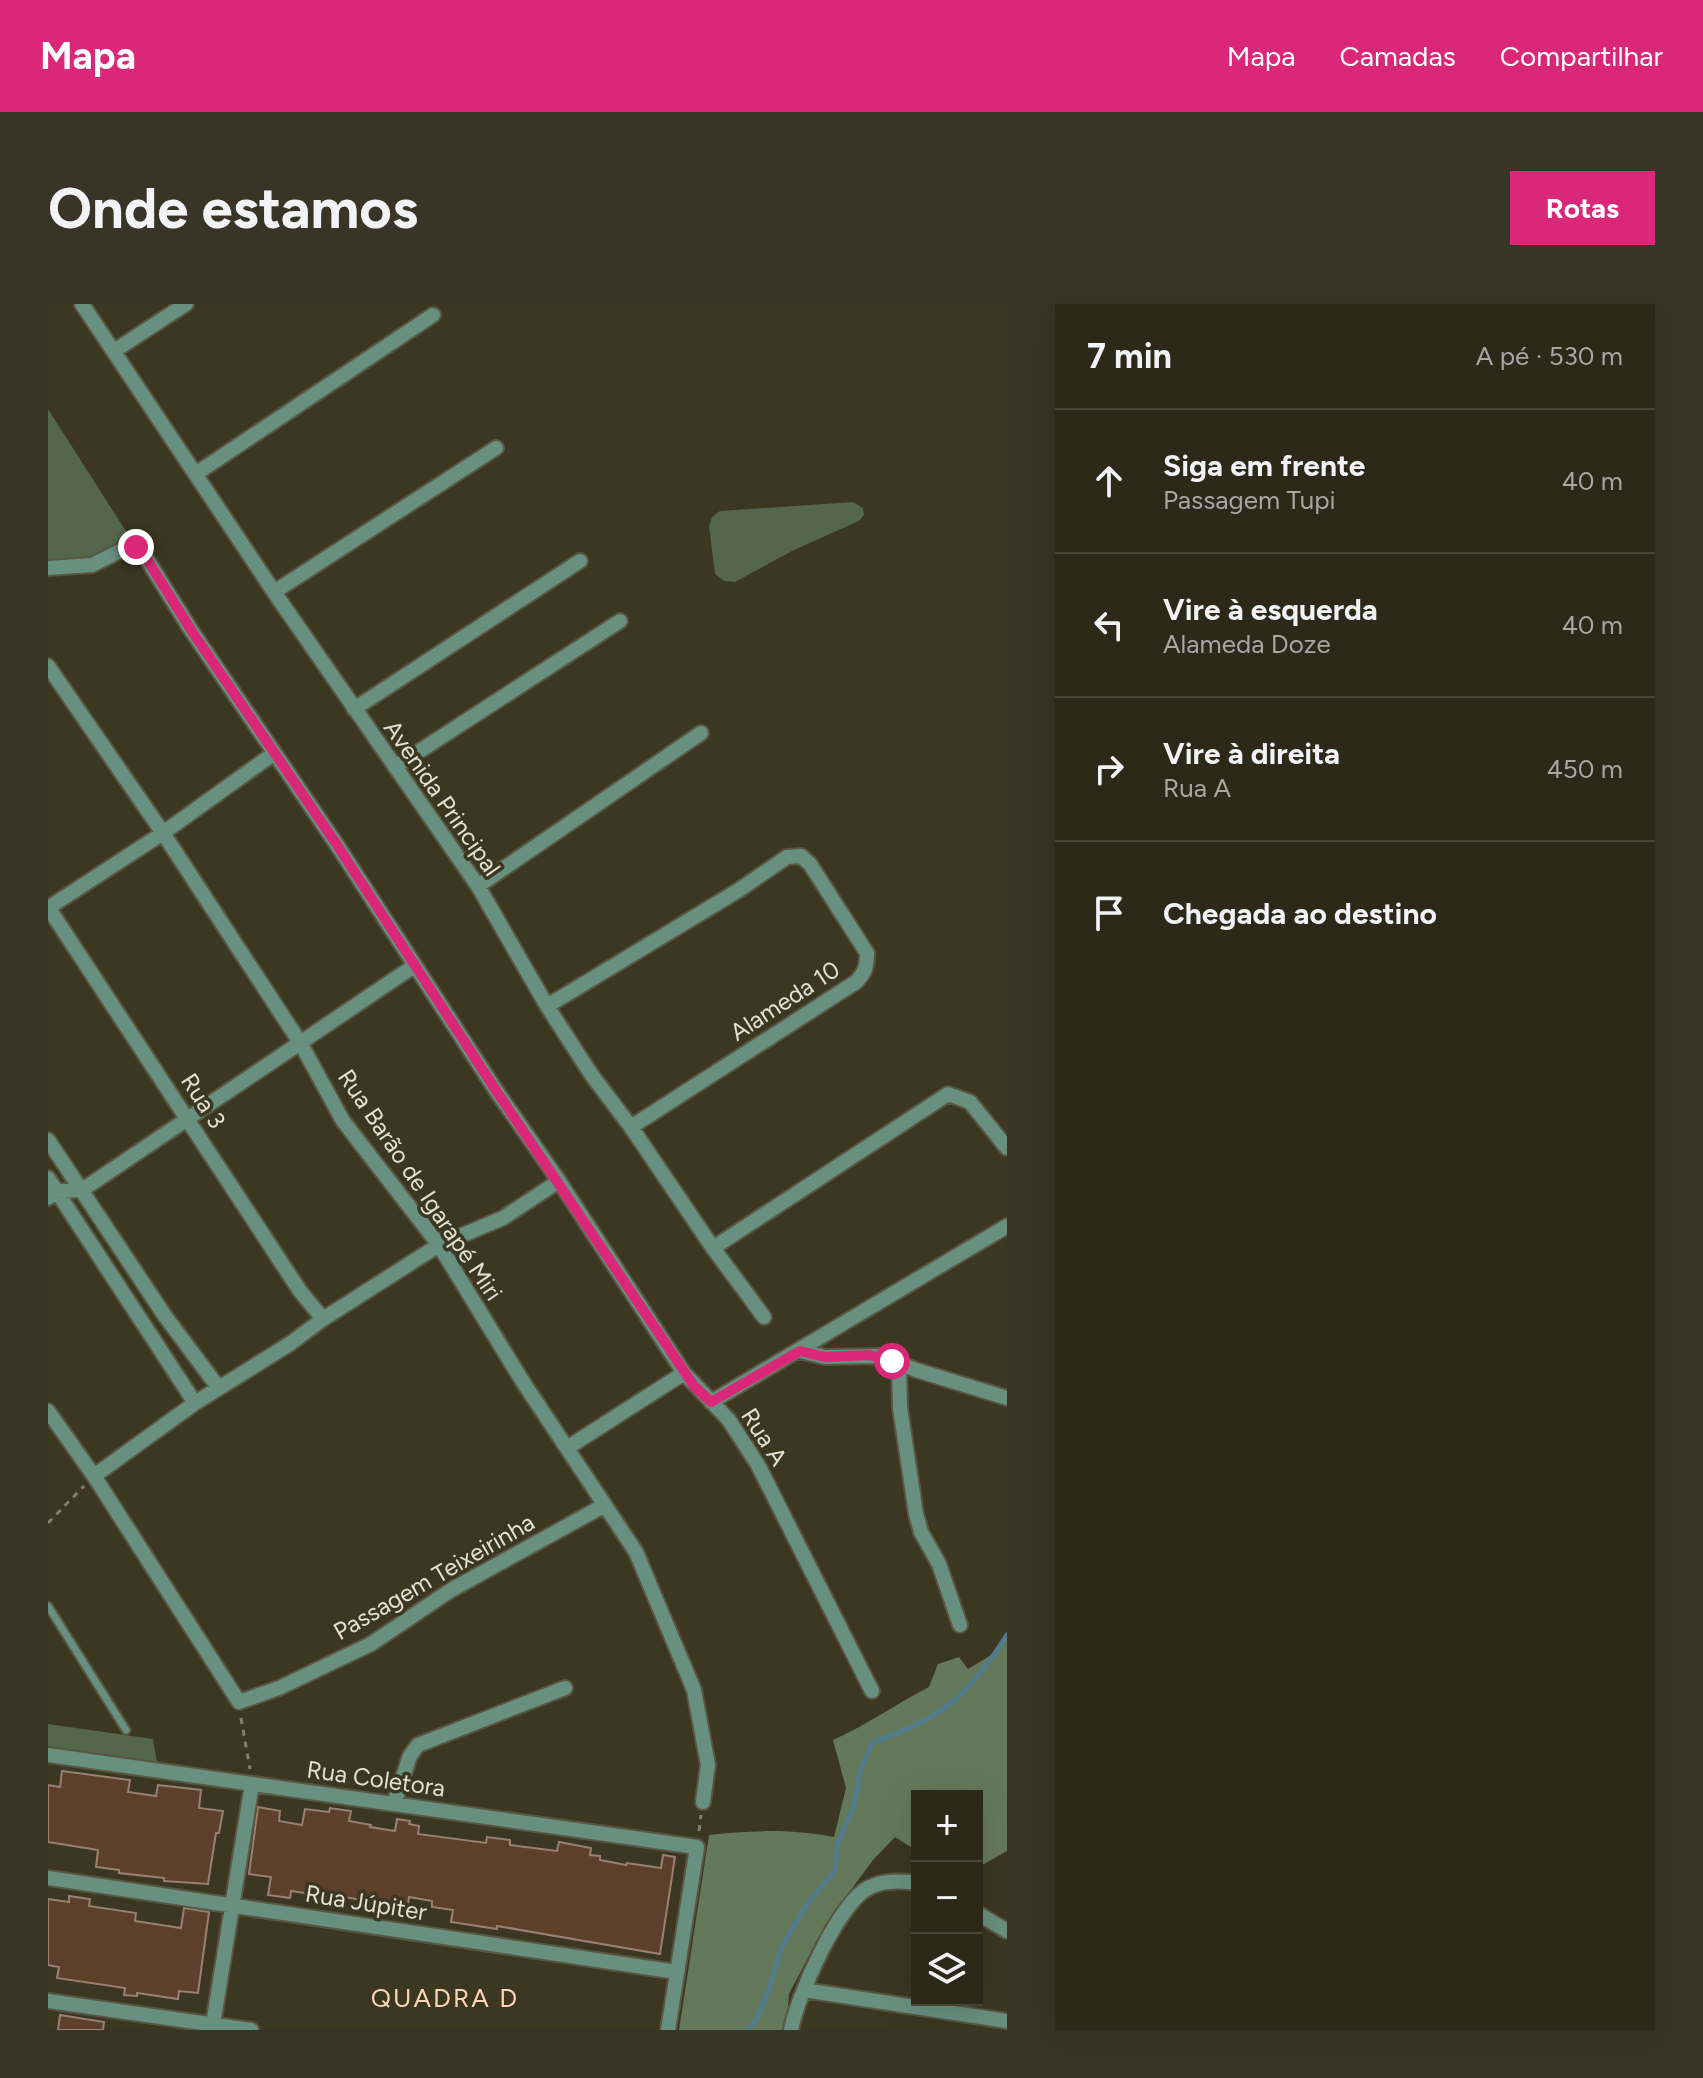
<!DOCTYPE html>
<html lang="pt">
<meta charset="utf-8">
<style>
body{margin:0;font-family:Figtree,sans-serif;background:#383526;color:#f1f3f6}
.controls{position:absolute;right:24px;bottom:24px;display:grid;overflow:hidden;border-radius:0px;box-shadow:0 8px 32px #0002}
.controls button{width:72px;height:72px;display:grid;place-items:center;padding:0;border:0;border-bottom:2px solid #484538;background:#2c2919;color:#f1f3f6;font:40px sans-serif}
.stop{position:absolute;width:24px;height:24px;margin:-18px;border:6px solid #db2777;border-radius:50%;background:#fff}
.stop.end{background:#db2777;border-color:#fff;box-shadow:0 2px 8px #0008}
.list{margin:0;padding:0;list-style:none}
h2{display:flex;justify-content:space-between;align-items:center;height:104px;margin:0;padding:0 32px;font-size:34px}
h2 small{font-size:26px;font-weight:400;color:#a6a6a2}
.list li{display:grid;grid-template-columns:52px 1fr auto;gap:24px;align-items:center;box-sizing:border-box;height:144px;padding:0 32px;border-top:2px solid #484538}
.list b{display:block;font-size:30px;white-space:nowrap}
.list p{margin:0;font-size:26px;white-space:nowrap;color:#a6a6a2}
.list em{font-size:26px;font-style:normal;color:#a6a6a2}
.icon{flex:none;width:44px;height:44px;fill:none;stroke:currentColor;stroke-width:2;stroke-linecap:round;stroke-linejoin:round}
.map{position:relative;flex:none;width:959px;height:1726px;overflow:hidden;border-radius:0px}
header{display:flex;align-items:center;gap:48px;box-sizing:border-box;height:112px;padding:0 40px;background:#db2777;color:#fff}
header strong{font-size:38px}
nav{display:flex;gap:44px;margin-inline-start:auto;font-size:28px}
.intro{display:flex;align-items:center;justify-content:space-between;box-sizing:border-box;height:192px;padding:0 48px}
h1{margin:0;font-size:56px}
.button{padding:20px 36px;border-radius:0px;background:#db2777;color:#fff;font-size:28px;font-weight:700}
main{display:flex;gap:48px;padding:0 48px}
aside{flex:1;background:#2c2919;border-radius:0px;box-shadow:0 8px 32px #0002}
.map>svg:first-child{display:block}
</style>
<header>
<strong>Mapa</strong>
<nav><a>Mapa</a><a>Camadas</a><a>Compartilhar</a></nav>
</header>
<div class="intro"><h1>Onde estamos</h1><a class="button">Rotas</a></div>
<main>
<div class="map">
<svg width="959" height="1726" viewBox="0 0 959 1726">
<rect width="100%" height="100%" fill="#3b3721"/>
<path fill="#54674c" d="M0,105L88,243L0,264Z
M805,198L815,204L816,211L811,217L746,246L687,278L676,277L667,270L661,222L664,213L672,207Z
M0,1420L105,1435L110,1465L0,1448Z"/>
<path fill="#64795a" d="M959,1330V1547L929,1564V1492H869V1547L847,1533L825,1556L777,1621L741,1690L738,1726H631L661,1531C704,1526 743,1525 786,1533L798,1484L785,1436C819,1421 848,1400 881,1383L890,1360L911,1353L920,1365L948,1348Z"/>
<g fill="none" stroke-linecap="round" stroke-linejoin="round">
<path stroke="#527c8c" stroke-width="5" d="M700,1726L708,1716L721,1685L733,1644L759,1600L787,1567L790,1538L806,1502L812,1467L825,1438C894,1415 920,1392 959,1331"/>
</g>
<path fill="#5d402b" stroke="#988172" stroke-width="2" d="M14,1467L82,1476L80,1488L108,1492L110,1481L153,1486L151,1504L175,1507L171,1529H168L160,1580L116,1577V1574L71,1569V1566L48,1563L50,1546L0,1538V1481L12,1483Z
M210,1503L232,1507L231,1517L254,1521L257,1505L281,1508L282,1504L303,1507L301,1517L323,1521L322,1523L347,1527L349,1515L362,1517L361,1520L371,1522L370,1530L438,1539L439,1533L462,1536V1541L509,1547L511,1538L543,1544L542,1551L552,1552V1556L578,1561L579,1559L613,1564L615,1551L627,1553L612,1650L449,1622V1625L403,1618L405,1606L384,1603V1597L361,1593L359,1606L334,1603V1606L313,1603L314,1596L290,1592V1594L243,1587L242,1594L220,1591L223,1573L201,1570Z
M21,1592L42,1595L41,1602L88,1609L87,1617L133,1624L136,1604L161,1608L150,1689L131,1687L130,1695L89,1689V1692L76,1691L77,1684L9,1674L11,1663L0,1661V1595L21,1598Z
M12,1711L56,1718L55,1726H10Z"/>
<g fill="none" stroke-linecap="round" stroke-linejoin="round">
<g stroke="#595641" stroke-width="11">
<path id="lane" d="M0,1302L78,1426"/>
</g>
<g stroke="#595641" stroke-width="18">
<path id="street" d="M34,0L226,288L430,582L499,702L543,770L583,823L665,944L716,1013
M66,47L138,0
M149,169L385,11
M0,264L44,261L78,244L88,243L95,249L143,326L289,541L447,785L511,877L636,1069L681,1116L710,1161L824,1387
M226,288L448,144
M0,362L115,529L253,740L295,817L391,941L475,1078L588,1248L646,1386L660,1461L655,1498
M306,405L532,257
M347,463L572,317
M430,582L653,429
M0,603L252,987L275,1015
M0,604L115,529L225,450
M499,702L691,586L739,553L753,552L762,560L819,649C819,662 817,669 808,678L583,823
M0,836L117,1012L170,1083
M0,874L147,1099
M0,894L9,887L34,886L366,662
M665,944L900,790L922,798L959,844
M752,1047L777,1053L832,1052L868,1066L959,1094
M851,1061L852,1104L868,1210L873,1228L891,1260L912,1321
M663,1098L959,922
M0,1107L46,1172L191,1398L231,1384L323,1340L403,1286L557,1201
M519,1144L636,1069
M46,1172L147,1099L243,1039L275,1015L391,941L455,914L511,877
M0,1451L649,1543L620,1726
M346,1500L362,1452L370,1441L517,1384
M0,1574L629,1668
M929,1609L959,1627
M756,1686L959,1717
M0,1697L203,1726
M164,1726L204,1480
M743,1726C749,1693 790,1600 820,1584C835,1576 852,1577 869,1579"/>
</g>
<path stroke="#827f6d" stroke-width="3" stroke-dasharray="6 6" stroke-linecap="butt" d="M0,1219L36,1182
M193,1414L202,1465
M651,1527L653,1511"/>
<use href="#lane" stroke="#689081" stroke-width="7"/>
<use href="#street" stroke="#689081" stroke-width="14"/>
</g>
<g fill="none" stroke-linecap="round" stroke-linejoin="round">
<path stroke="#db2777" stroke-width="10" d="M88,243L95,249L143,326L289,541L447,785L646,1082L663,1098L752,1047L777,1053L821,1051L844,1057"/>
</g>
<g text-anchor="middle" stroke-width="7" stroke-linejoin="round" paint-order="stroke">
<g font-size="24" fill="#e3e1d3" stroke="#3b3721">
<text transform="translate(394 494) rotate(55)" y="8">Avenida Principal</text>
<text transform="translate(737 697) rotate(-33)" y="8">Alameda 10</text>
<text transform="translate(155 797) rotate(57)" y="8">Rua 3</text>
<text transform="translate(372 881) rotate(56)" y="8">Rua Barão de Igarapé Miri</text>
<text transform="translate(716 1133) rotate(57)" y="8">Rua A</text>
<text transform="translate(386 1273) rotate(-30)" y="8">Passagem Teixeirinha</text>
<text transform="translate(328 1475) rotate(8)" y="8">Rua Coletora</text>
<text transform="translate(318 1599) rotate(9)" y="8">Rua Júpiter</text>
</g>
<g font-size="26" letter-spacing="2" fill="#fdd5b7" stroke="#3b3721">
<text x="397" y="1703">QUADRA D</text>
</g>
</g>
</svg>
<div class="controls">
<button>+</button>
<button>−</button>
<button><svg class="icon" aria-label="layers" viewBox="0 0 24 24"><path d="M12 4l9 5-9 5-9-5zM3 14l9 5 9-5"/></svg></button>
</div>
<div class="stop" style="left:844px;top:1057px"></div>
<div class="stop end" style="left:88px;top:243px"></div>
</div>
<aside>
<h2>7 min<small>A pé · 530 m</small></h2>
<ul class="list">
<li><svg class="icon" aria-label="ahead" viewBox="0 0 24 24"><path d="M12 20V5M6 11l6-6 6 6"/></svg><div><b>Siga em frente</b><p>Passagem Tupi</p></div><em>40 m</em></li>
<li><svg class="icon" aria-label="left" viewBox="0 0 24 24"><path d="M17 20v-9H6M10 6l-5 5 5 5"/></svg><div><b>Vire à esquerda</b><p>Alameda Doze</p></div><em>40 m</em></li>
<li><svg class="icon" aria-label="right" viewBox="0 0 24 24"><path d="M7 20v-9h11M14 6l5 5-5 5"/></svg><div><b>Vire à direita</b><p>Rua A</p></div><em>450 m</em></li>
<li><svg class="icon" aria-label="arrive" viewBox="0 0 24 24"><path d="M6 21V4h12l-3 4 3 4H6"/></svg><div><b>Chegada ao destino</b></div></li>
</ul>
</aside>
</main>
